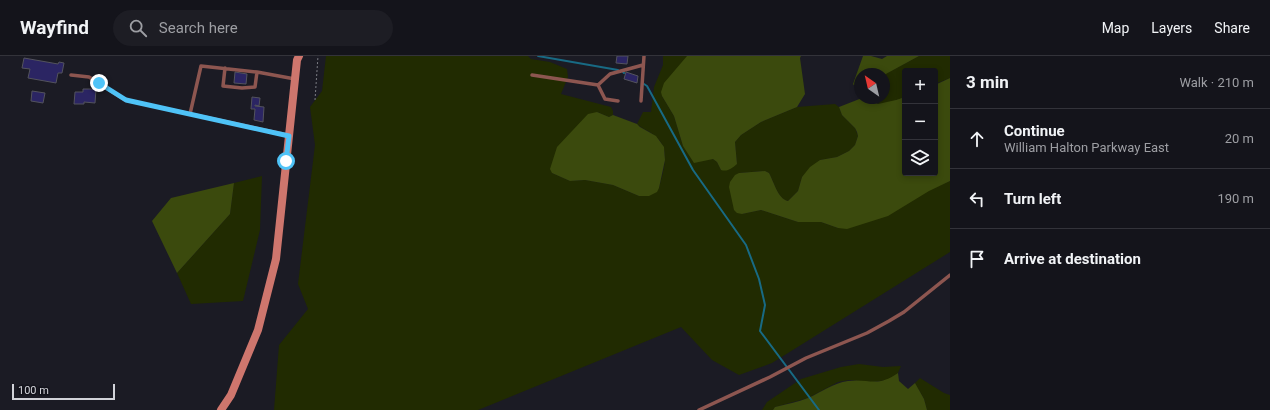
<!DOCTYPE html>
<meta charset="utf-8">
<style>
body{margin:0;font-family:Roboto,sans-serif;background:#1d1d24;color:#f1f3f6}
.controls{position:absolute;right:12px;top:12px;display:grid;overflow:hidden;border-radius:4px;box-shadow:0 2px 6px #0003}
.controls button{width:36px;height:36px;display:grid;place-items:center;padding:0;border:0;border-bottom:1px solid #33333a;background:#14141b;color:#f1f3f6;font:20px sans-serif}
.compass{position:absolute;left:854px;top:12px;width:36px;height:36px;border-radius:50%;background:#14141b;box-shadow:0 2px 6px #0003;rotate:326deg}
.scale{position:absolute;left:12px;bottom:10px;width:103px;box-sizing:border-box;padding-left:4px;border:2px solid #d2d3d9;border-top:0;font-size:11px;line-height:14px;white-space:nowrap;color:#d2d3d9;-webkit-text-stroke:3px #12121a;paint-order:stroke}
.stop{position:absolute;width:12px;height:12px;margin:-9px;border:3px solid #4fc3f7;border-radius:50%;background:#fff}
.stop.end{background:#4fc3f7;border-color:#fff;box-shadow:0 1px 4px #0008}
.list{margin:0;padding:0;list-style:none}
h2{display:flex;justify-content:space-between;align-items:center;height:52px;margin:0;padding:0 16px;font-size:17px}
h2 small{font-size:13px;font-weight:400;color:#9d9ea3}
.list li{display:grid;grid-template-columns:26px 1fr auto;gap:12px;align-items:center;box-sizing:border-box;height:60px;padding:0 16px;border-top:1px solid #33333a}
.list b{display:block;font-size:15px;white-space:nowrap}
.list p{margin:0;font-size:13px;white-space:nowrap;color:#9d9ea3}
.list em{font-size:13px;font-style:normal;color:#9d9ea3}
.icon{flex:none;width:22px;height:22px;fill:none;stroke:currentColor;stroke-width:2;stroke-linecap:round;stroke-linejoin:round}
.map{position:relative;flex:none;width:950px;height:354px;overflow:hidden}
header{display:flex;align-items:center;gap:24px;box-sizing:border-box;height:56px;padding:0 20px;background:#14141b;border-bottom:1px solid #33333a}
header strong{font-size:19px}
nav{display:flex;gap:22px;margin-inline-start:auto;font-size:14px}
.search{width:280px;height:36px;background:#1d1d24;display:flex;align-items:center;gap:10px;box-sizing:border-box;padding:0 14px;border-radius:22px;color:#9d9ea3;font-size:15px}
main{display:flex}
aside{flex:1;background:#14141b}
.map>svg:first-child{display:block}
</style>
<header>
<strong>Wayfind</strong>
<div class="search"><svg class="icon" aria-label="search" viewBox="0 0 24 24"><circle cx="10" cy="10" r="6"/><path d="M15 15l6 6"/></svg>Search here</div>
<nav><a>Map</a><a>Layers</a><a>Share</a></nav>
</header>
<main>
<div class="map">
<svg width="950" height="354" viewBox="0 0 950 354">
<rect width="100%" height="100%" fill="#1b1b24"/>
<path fill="#212b01" d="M326,0H528L531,3L550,6L567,13L568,21L561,38L611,51L613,55V59L609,61L597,56L552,117L570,125L585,124L613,129L639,140L659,132C663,115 672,93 655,80C650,75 642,73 637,68L643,56H651L654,31L663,9V0H687L662,40L674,60L683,90L713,103L717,106L721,114L737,108L735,86L741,79L761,66L797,51L835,48L839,51L842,59L855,72L858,80L855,89L849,95L837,101L820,104L802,121L798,135L788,145C778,143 774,126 769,117L765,115L739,117L742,158L761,154L798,166H821L838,172L950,125V196L772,307L739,319L712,304L681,271L478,354H274L279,289L308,253L298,228L315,89L310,51L322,35Z
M919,0H950V22L935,28V15H905V41C896,44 882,51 874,46L873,42H884L885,18Z
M262,120L260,174L243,245L191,248L177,217L230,158L234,127Z
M859,308L883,311L901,310L898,317L889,324L872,326L849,324L838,326L808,342L775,351L773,354H762L767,346L801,323L841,311Z
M920,322L944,337L950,339V354H927L924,343L915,327Z"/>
<path fill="#3b4a0d" d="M687,0H801L800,2L805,38L797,51L761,66L741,79L735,86L737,108C732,112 728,116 721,114L717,106L713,103L694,107L683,90L674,60L662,40L661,36L664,27Z
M863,0H871L882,3L887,0H919L884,19L860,18V38L853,28Z
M950,22V125L929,135L888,160L847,173L838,172L821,166H798L761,154L742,158L737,157L734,154L729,131L730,126L735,119L739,117L765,115L769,117C774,126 778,143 788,145L798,135L802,121L810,111L820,104L837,101L849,95L855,89L858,80L857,76L855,72L842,59L839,51L862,42H873L874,46L878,48L896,44L905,41V117H935V29Z
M597,56L609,61L613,59L637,68L640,71L656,80L664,91L665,104L659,132L657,136L649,140H639L613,129L585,124L570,125L552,117L550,113L557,91L588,58Z
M234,127L230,158L177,217L152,165L171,142Z
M898,317L899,325L908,333L915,327L924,343L927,354H773L775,351C786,348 798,346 808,342C822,336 833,327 848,325C869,322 877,332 898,317Z"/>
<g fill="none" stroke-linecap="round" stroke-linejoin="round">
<path stroke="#186a84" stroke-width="2" d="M538,0L618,14
M623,16L624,17
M644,28L647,30L693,114L746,189L759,223L765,249L760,275L819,354"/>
</g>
<path fill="#2b2563" stroke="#53535d" d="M617,0H628L627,8L616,7Z
M24,2L58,8L59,6L64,7L62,17H58L56,27L28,22L30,13L22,12Z
M235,16L247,18L246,28L234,27Z
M626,16L638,20L637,27L624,23Z
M83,33H96L95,47L84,46V48H74L75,36H83Z
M32,35L45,37L43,47L31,45Z
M252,41L260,42L259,50L255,49V50L264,51L263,66L254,64L255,53H251Z"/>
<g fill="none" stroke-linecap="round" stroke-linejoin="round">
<path stroke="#7c7d84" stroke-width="1" stroke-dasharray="2 2" stroke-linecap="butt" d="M315,44L318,0"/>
<path stroke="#8d5650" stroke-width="3.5" d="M225,12L223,30L242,32L255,31L257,16
M71,19L89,21L125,44L288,79
M532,19L598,29L610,18L643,9
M598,29L605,43L618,45
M641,45L644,0
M190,58L201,10L257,16L295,23
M699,354L770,321L806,302L867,277L889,265L904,256L950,219"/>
<path stroke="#ce766d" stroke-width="8" d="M221,354L231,339L258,274L276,203L297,4L299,0"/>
</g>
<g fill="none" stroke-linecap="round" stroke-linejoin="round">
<path stroke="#4fc3f7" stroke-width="5" d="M99,27L126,44L289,80L286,105"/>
</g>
</svg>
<div class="controls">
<button>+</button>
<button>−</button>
<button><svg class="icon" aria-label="layers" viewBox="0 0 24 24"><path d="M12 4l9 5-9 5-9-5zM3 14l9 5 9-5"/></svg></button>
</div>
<svg class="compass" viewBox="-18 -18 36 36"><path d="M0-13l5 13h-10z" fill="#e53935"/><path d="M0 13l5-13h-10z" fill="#9d9ea3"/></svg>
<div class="scale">100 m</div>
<div class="stop" style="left:286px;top:105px"></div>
<div class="stop end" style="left:99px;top:27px"></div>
</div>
<aside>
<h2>3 min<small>Walk · 210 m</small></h2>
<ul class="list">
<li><svg class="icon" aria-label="ahead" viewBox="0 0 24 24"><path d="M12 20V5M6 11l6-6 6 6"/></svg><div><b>Continue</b><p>William Halton Parkway East</p></div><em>20 m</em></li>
<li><svg class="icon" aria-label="left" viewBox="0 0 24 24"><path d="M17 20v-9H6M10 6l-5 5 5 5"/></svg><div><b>Turn left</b></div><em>190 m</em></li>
<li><svg class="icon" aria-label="arrive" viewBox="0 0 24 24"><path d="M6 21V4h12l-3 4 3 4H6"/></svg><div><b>Arrive at destination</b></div></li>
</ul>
</aside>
</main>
